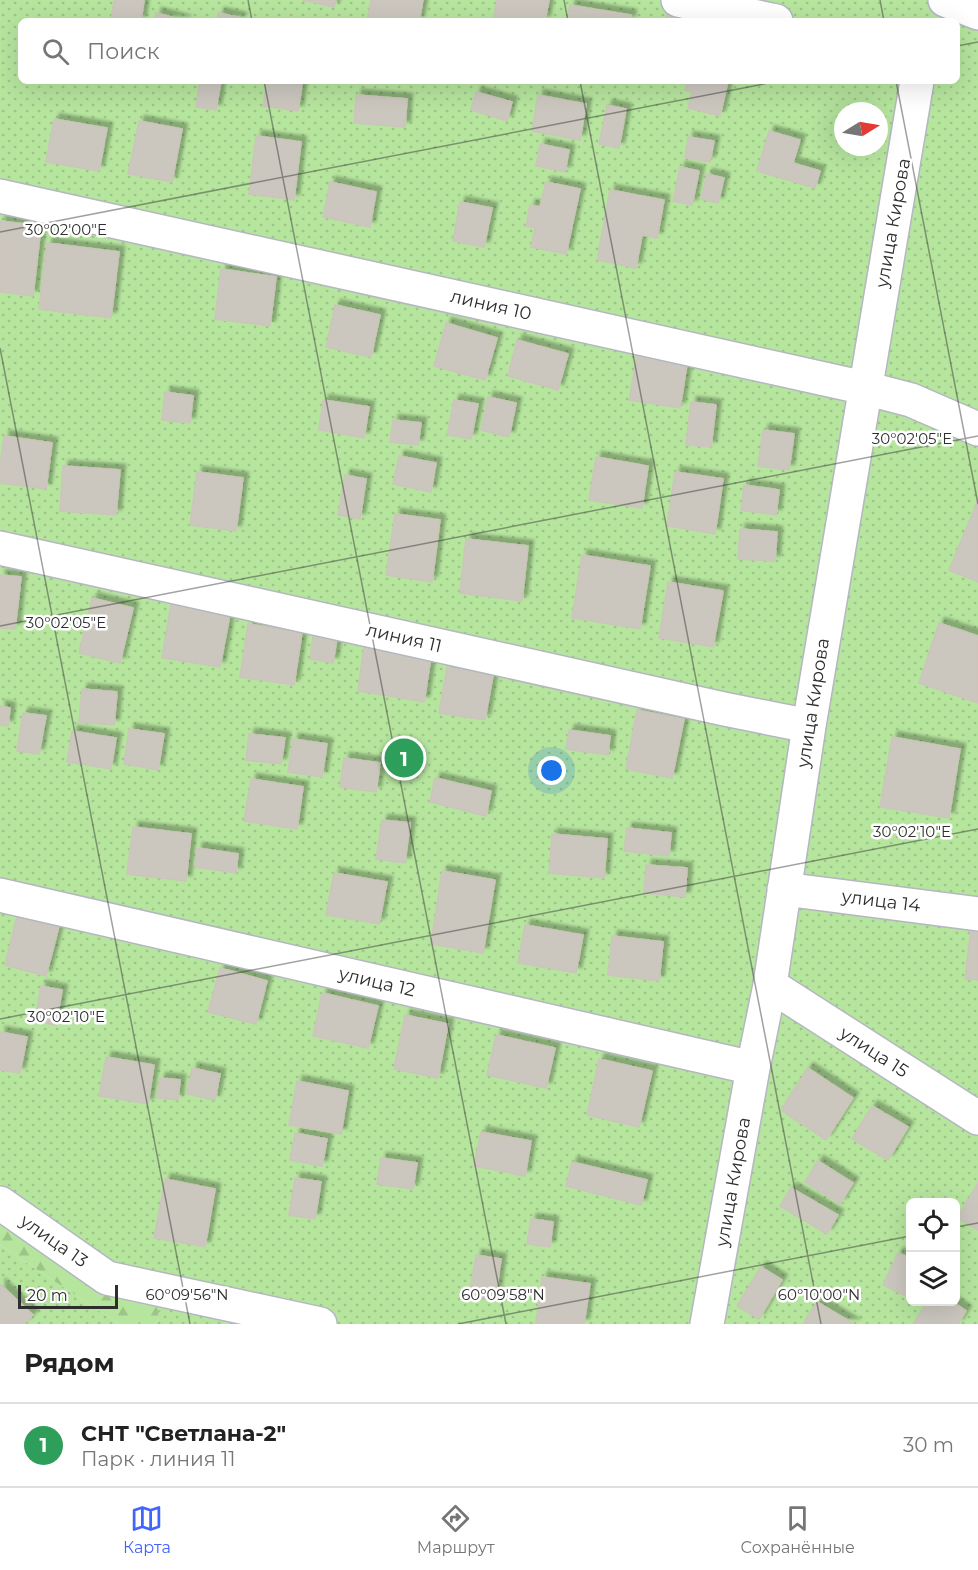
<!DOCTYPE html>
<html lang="ru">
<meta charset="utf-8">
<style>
body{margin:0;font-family:Montserrat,sans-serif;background:#f2f2f2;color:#222}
.controls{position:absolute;right:18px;bottom:18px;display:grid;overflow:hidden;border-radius:9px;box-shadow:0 6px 24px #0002}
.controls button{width:54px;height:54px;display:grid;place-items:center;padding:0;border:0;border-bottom:2px solid #e0e0e0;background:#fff;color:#222;font:30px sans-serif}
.compass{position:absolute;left:834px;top:102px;width:54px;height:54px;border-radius:50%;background:#fff;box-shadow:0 6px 24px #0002;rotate:79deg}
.scale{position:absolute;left:18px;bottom:15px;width:100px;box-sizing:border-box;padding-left:6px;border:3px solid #2e2e2e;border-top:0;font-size:16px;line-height:21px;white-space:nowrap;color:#2e2e2e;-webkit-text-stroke:4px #fff;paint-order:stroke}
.you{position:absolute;left:552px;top:771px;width:21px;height:21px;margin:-15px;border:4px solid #fff;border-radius:50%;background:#1a73e8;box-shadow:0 0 0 9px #1a73e833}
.badge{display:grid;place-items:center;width:39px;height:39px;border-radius:50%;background:#4264fb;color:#fff;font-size:20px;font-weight:700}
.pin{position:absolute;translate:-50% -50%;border:3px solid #fff;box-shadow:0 2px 6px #0006}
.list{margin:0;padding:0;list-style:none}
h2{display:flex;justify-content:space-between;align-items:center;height:78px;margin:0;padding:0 24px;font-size:26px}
h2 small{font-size:20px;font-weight:400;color:#767676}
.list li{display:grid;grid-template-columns:39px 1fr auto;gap:18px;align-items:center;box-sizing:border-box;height:84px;padding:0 24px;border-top:2px solid #e0e0e0}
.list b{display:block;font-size:22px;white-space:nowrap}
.list p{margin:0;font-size:20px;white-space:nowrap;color:#767676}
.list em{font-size:20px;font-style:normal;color:#767676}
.icon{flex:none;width:33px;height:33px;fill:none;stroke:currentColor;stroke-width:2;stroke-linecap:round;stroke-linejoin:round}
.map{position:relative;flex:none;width:978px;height:1324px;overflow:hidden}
.search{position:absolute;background:#fff;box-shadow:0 6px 24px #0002;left:18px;right:18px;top:18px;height:66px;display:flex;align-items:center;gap:15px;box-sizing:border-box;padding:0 21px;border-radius:9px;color:#767676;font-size:22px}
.sheet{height:162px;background:#fff}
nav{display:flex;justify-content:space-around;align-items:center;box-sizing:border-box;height:84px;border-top:2px solid #e0e0e0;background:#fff;font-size:16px;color:#767676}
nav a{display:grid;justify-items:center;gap:3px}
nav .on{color:#4264fb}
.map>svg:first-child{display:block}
</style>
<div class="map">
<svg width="978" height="1324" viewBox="0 0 978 1324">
<defs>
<pattern id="grass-dots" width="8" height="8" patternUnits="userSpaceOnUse" patternTransform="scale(1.5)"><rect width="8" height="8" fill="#b6e59e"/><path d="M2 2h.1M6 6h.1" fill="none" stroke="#9dc588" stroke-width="1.8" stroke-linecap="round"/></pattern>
<pattern id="forest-firs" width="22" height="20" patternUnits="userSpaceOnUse" patternTransform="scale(1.5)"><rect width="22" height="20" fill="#b6e59e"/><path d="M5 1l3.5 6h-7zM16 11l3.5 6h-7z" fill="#9dc588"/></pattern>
<filter id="shadow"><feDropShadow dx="5.5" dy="-5.5" stdDeviation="1.5" flood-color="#0004"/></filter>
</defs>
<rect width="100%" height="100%" fill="#efe9e1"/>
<path fill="url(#grass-dots)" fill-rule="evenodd" d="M0,0H978V1324H157L162,1290L0,1204ZM21,21H957V81H21ZM843,111H879V147H843ZM910,1202H956V1302H910Z
M0,1245L119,1324H0Z"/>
<path fill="url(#forest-firs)" d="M0,1204L162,1290L157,1324H119L0,1245Z"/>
<path fill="#cbc7bf" stroke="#cbc5ba" stroke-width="1.5" filter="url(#shadow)" d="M114,0H144L141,21H111Z
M302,0H336L334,7Z
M371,0H423L419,21H367Z
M497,0H549L545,21H493Z
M570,5L631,15L630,21H567Z
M668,9L690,13L689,21H666Z
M156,13L186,21H155Z
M219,13L241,18L240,21H217Z
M200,81H221L216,110L196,107Z
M267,81L302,85L298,111L263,106Z
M688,81H728L720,116L688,108L692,92L685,90Z
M476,92L512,102L507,121L471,110Z
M356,95L407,99L405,127L354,123Z
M538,95L586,104L580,140L532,131Z
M607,105L626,109L619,148L599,144Z
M54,119L107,128L99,171L46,162Z
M139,121L182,129L172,182L128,174Z
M769,131L800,140L793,163L820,171L815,188L757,171Z
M256,136L301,142L294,200L249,194Z
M688,137L714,141L710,162L685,158Z
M540,144L569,150L565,172L536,166Z
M680,167L699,171L692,205L673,201Z
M707,174L724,178L718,203L701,199Z
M330,182L376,192L370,227L323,217Z
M546,182L580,189L566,254L531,247L535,228L526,226L530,205L540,207Z
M610,190L664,200L657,238L642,235L636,268L597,260Z
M460,202L492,208L484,247L453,241Z
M0,221L41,226L33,296L0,292Z
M47,243L119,252L111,318L39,309Z
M221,269L276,277L270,326L215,319Z
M335,305L380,315L371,357L326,347Z
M446,323L497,338L485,380L434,366Z
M517,340L568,354L558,390L508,376Z
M637,355L687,364L680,408L629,400Z
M165,392L193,396L190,423L162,420Z
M488,397L516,403L509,437L481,430Z
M323,400L369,407L364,438L319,430Z
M454,400L478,404L471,439L447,435Z
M691,402L716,405L711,447L686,445Z
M393,420L421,423L418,445L390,442Z
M763,430L794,434L789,470L758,466Z
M4,436L52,443L46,489L0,483V464Z
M399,456L436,463L431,492L393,484Z
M596,457L648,466L642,508L589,500Z
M63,466L120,470L116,515L60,511Z
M197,472L243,478L236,531L190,525Z
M675,472L723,479L715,534L667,526Z
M345,475L366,479L360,519L338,515Z
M744,485L779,490L776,515L741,510Z
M978,500V582L949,570Z
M395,514L440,520L432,582L386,575Z
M740,529L777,532L775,561L738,559Z
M466,539L528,546L522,601L460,593Z
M582,555L650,566L640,629L572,618Z
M0,575L21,577L15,629L0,628Z
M668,582L723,591L713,647L659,638Z
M92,598L133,608L120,663L79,653Z
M171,604L230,614L220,667L162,658Z
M939,623L978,636V703L919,683Z
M248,624L302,632L294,685L240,677Z
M314,629L338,632L333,663L310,659Z
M364,647L431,657L424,702L358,691Z
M447,667L493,675L485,720L439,713Z
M82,689L117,692L114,725L79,722Z
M0,706L10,708L8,726L0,725Z
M637,710L684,719L672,778L626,769Z
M23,713L46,716L39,754L17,751Z
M129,729L164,734L158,770L124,764Z
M569,730L610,736L608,755L566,749Z
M72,731L116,738L111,769L67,762Z
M249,734L285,738L281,764L246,760Z
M892,737L960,749L949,818L880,807Z
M293,739L327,744L322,777L288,772Z
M344,758L380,763L376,792L340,787Z
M435,778L491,791L486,816L430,802Z
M251,779L303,787L297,829L244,821Z
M382,820L410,823L405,863L376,859Z
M133,827L191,834L186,881L127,874Z
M627,828L671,833L669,856L624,851Z
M552,834L607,839L604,878L549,873Z
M197,848L238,854L236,873L195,867Z
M646,865L687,868L685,897L644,893Z
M442,871L495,880L483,953L431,944Z
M334,873L387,882L379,924L326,915Z
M17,916L59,926L46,976L5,965Z
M525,925L583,935L576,973L518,963Z
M971,927H978V980L965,979Z
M612,936L663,942L659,981L608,975Z
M220,968L267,981L256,1024L208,1012Z
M41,986L62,990L56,1025L35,1021Z
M322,993L378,1006L368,1048L313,1036Z
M405,1015L448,1024L438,1078L394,1069Z
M0,1032L27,1037L20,1073L0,1070Z
M496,1035L555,1048L546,1088L487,1075Z
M106,1057L154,1065L148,1104L99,1096Z
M599,1059L652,1071L639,1127L587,1115Z
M192,1068L220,1074L215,1100L187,1094Z
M808,1068L853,1098L826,1140L781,1110Z
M160,1078L180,1080L178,1100L157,1098Z
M297,1081L348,1091L341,1134L289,1125Z
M872,1106L908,1127L888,1160L852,1139Z
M481,1132L531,1141L525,1176L474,1166Z
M295,1133L327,1139L322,1166L290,1160Z
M381,1158L417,1163L413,1189L377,1184Z
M818,1161L853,1183L840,1204L805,1182Z
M572,1162L647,1180L641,1205L566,1186Z
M295,1178L321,1182L315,1219L289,1215Z
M165,1179L215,1189L205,1247L154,1238Z
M978,1183V1230L957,1218Z
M791,1188L838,1215L827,1234L780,1206Z
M531,1219L553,1222L550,1247L527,1244Z
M898,1253L910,1258V1298L883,1285Z
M476,1255L501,1259L495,1301L469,1296Z
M761,1267L782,1280L759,1319L737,1306Z
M542,1277L590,1284L584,1324H536Z
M0,1284L33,1315L24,1324H0Z
M817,1302L854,1324H803Z
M928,1302H953L966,1311L958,1324H913Z"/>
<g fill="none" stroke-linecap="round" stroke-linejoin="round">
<g stroke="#b4b7c1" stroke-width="36">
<path id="minor" d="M678,0L776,21
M945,0L978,13
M0,196L865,388L911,400L978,429
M0,548L724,709L809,726
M784,889L978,914
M0,895L753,1068
M770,985L978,1118
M0,1203L107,1278L320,1324
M707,1324L753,1068L770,985L809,726L917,81"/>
</g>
<use href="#minor" stroke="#fff" stroke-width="33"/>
</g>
<path fill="none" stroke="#2e2e2e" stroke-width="1.5" stroke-opacity="0.45" d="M248,0L252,21M564,0L568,21M880,0L884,21M957,46L978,42M264,81L506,1324M580,81L821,1324M896,81L978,504M0,232L779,81M0,348L190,1324M0,626L978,436M0,1019L978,829M956,1227L978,1223M458,1324L910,1236"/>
<g text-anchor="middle" stroke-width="5" stroke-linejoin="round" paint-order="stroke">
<g font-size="18" fill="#2e2e2e" stroke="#fff">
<text transform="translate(893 223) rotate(-80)" y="6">улица Кирова</text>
<text transform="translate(491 305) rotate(13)" y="6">линия 10</text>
<text transform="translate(404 638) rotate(13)" y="6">линия 11</text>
<text transform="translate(813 703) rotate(-81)" y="6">улица Кирова</text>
<text transform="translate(881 901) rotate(7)" y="6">улица 14</text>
<text transform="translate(377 982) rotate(13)" y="6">улица 12</text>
<text transform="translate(874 1052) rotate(33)" y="6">улица 15</text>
<text transform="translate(733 1182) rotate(-80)" y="6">улица Кирова</text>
<text transform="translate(54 1241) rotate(35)" y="6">улица 13</text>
</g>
</g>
<g font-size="15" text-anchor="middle" fill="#2e2e2e" stroke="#fff" stroke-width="5" stroke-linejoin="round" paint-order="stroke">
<text x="66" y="235">30°02'00"E</text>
<text x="912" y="444">30°02'05"E</text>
<text x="66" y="628">30°02'05"E</text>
<text x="912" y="837">30°02'10"E</text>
<text x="66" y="1022">30°02'10"E</text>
<text x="187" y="1300">60°09'56"N</text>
<text x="503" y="1300">60°09'58"N</text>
<text x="819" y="1300">60°10'00"N</text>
</g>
</svg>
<div class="controls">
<button><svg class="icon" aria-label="locate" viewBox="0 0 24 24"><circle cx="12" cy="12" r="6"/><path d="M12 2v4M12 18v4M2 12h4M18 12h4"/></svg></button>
<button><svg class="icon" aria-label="layers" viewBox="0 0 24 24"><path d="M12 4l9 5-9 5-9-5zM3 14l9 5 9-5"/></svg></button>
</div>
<svg class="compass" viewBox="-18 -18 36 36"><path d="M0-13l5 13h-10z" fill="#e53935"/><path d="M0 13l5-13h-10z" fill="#767676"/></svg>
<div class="scale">20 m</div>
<div class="you"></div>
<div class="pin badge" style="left:404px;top:758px;background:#2e9e5b">1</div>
<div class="search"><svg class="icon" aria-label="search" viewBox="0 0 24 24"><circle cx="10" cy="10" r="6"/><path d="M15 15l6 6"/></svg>Поиск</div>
</div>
<section class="sheet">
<h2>Рядом<small></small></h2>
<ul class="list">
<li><span class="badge" style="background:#2e9e5b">1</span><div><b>СНТ &quot;Светлана-2&quot;</b><p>Парк · линия 11</p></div><em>30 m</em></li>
</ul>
</section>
<nav>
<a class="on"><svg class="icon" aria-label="map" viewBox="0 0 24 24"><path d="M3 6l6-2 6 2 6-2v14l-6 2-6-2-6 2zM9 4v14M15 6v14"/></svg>Карта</a>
<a><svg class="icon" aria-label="directions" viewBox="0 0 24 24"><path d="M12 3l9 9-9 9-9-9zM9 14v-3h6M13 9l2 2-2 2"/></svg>Маршрут</a>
<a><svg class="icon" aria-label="saved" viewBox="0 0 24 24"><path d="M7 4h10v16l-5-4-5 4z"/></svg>Сохранённые</a>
</nav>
